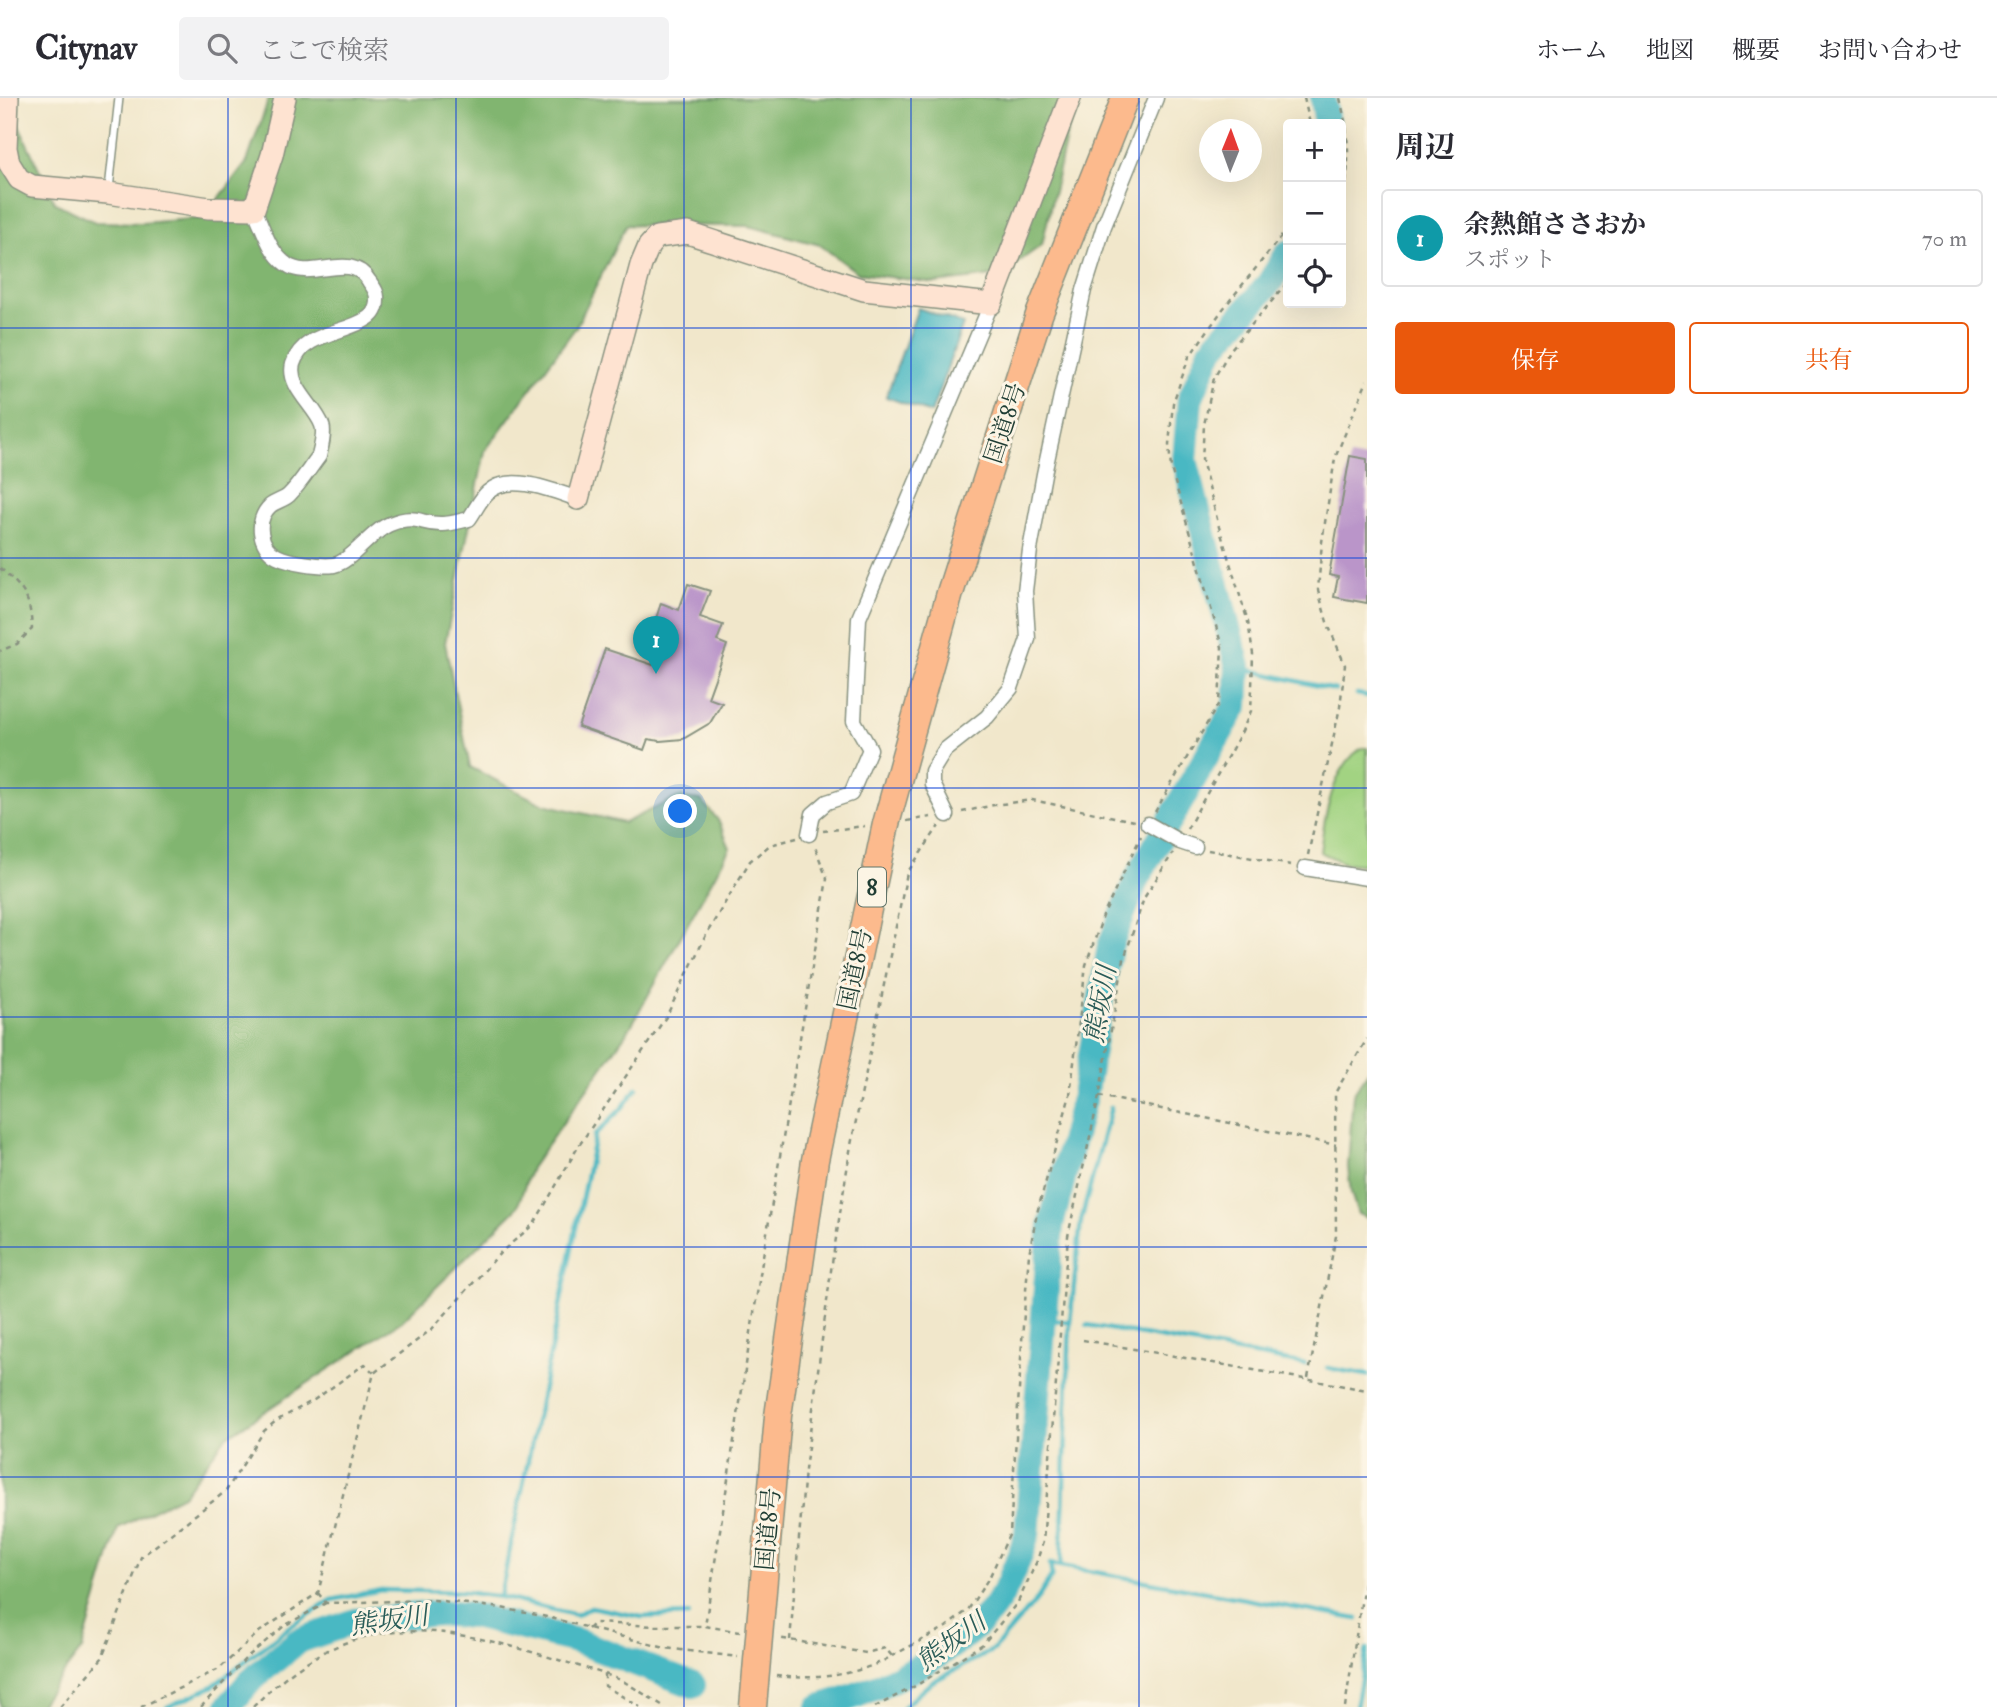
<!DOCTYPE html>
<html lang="ja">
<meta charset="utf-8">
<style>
body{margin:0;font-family:"IM FELL Double Pica","Noto Serif JP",serif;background:#f2f2f3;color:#2b2b33}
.controls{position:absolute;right:21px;top:21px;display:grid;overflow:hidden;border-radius:7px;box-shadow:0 7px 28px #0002}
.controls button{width:63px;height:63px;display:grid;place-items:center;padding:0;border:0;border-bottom:2px solid #e1e1e2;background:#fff;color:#2b2b33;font:35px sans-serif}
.compass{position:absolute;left:1199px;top:21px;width:63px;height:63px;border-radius:50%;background:#fff;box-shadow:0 7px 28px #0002;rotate:1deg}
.you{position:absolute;left:681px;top:714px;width:24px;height:24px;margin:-18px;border:5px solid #fff;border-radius:50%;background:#1a73e8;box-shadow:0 0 0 10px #1a73e833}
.badge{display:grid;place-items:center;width:46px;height:46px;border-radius:50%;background:#ea580c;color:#fff;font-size:23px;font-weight:700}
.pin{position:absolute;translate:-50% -58px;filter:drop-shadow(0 2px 4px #0008)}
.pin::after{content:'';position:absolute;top:37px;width:24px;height:21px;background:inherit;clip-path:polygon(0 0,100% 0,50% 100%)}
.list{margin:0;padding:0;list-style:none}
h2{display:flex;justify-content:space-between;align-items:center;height:91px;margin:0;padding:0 28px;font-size:30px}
h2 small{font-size:23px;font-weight:400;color:#7c7c81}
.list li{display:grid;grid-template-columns:46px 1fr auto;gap:21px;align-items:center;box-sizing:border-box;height:98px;margin:0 14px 14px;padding:0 14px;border:2px solid #e1e1e2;border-radius:7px}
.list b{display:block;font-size:26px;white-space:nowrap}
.list p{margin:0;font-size:23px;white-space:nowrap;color:#7c7c81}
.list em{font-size:23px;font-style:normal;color:#7c7c81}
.actions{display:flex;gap:14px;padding:21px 28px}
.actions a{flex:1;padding:16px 0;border:2px solid #ea580c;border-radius:7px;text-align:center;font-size:24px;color:#ea580c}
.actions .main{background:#ea580c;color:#fff}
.icon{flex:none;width:38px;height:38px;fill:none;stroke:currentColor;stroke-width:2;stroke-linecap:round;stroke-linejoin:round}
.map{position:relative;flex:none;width:1367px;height:1609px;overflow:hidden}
header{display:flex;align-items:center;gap:42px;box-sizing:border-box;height:98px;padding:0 35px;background:#fff;border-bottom:2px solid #e1e1e2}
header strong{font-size:33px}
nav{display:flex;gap:38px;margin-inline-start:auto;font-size:24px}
.search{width:490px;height:63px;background:#f2f2f3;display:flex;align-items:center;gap:18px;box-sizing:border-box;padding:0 24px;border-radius:7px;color:#7c7c81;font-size:26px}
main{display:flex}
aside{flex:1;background:#fff}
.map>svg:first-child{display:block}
</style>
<header>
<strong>Citynav</strong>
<div class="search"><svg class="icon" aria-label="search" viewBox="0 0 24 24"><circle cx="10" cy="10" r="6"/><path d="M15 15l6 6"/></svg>ここで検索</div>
<nav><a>ホーム</a><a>地図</a><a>概要</a><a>お問い合わせ</a></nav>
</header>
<main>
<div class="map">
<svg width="1367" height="1609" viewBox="0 0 1367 1609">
<rect width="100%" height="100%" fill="#fcf5e5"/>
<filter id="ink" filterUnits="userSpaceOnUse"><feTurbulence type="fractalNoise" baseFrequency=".0143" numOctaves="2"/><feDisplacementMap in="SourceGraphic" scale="14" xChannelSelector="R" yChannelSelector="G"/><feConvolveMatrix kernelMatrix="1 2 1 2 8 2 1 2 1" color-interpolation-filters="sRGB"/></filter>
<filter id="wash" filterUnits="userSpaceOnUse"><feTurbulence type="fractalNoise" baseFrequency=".00686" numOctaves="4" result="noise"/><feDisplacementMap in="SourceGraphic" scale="28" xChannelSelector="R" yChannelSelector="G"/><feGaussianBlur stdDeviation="1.57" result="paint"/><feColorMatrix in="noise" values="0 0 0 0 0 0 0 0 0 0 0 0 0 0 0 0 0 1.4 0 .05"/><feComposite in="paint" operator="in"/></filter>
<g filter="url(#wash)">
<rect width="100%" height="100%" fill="#f1e7cb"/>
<path fill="#a2d382" stroke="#60885b" stroke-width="2" d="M1362,650H1367V767L1344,765L1320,754C1324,721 1332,669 1362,650Z"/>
<path fill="#81b570" stroke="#507952" stroke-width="2" d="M0,0L16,22L55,105L95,124L142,125L204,120L247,64L269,0H1075L1042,147L1000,177L935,185L858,175L820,147L749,128L626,127L576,229L485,353L445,545L470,669L540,705L624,725L678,699L701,702L718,722L730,750L630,930L531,1070L517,1110L402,1223L226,1339L183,1397L118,1430L82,1551L38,1609H0Z
M1367,975V1120L1358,1116L1351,1095L1348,1069L1353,996Z"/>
<path fill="#4ab8c3" stroke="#347a7c" stroke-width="2" d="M918,210L963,226L931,315L886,299Z"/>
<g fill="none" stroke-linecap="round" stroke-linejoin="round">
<path stroke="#4ab8c3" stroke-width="4.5" d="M1238,569L1335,592
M1357,596L1367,598
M1111,1009L1081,1123L1070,1224L1061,1468L1357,1521
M1042,1221L1070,1224
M1087,1227L1305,1266
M1327,1270L1367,1277
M500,1499L595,1037L622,1010L637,990
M167,1609L213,1588L289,1529L332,1502L381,1492L464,1494L500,1499L576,1517L591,1509L642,1519L689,1517
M903,1609L932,1584L993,1552L1036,1503L1052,1478L1050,1466L1061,1468
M1356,1609L1367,1551"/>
<path stroke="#4ab8c3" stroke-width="26" d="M1323,0L1327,26
M228,1609L252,1581L298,1543L356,1523L438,1515L474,1518L577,1543L693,1587
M819,1609C875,1594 951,1559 990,1514C1006,1496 1019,1461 1027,1437L1051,1127L1084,998L1110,848L1137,780L1236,607L1238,569L1185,362L1190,301L1211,252L1268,187L1288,155"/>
</g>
<g id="blocks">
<path fill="#ba95c9" d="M1350,358L1367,361V505L1334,499L1338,479L1329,477Z
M688,486L710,493L700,519L723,527L717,543L727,547L708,600L722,605L710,625L683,641L660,643L648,641L644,652L578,629L605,551L653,567L666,531L654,527L661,505L679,512Z"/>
</g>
</g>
<g filter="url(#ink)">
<use href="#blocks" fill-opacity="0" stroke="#889280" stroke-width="2"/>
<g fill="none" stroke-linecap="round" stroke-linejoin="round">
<g stroke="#889280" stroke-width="10">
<path id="lane" d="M109,91L119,0"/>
</g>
<g stroke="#889280" stroke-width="17">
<path id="street" d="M254,111C263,129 269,154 286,166C311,185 350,151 369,183C373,189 378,194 377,202C377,209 374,216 368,220C345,236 303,234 293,266C287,288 315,308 322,327C325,335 321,350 319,358C309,371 300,386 289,397C284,402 276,403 270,408C255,422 259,449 277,458C289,464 321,469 334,467C351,464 370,434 390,426C418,415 420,427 442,426C451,426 460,423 469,421C475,413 480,401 488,394C509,374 554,393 578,401
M947,717L932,686V673L945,652L987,619L1011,590L1028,541L1025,493L1030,452L1044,376L1084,192L1104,128L1156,0
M1148,726L1180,744L1195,749
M809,736L813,716L827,704L851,696L870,651L854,623L859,520L991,206
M1305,770L1367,780"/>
</g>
<g stroke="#889280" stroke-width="24">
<path id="secondary" d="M8,0L6,50L9,65L19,81L32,88L108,95L209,110L254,111L272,57L285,0
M578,401L641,167L649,148L657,139L688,135L864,192L991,206L1070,0"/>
</g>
<g stroke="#889280" stroke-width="29">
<path id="highway" d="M753,1609L778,1318L815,1062L886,726L950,495L1039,217L1125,0"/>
</g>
<path stroke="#889280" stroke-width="2.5" stroke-dasharray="5 5" stroke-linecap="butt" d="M1304,0L1310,26
M1340,0C1349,38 1352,67 1341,105
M0,470C25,492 30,498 32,531L17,546L0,553
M962,714L994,707L1032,702L1134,723
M1155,714L1219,605L1222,549L1171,370L1169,347L1173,305L1189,259L1223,211L1288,130
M907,723L931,719
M1187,731L1242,633L1251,613L1252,590L1253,556L1248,524L1219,429L1202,362L1204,327L1214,280L1231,251L1288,184
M823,733L865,728
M1208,752L1291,767
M1308,757L1340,609L1345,567L1327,524L1318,492L1322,444L1335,360L1367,283
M1099,998L1336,1047
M1083,1242L1367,1292
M1308,1280L1336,1138L1335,995L1367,941
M318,1495L326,1505L434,1502L501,1510L547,1519L665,1550L738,1559
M588,1531L594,1525L658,1528H705
M740,1534L705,1528L762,1164L827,781L815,749
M790,1542L805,1372L832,1165L851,1047L907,775L939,728
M892,1558L946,1529L968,1512L990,1478L1010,1435L1023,1228L1029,1156L1037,1115L1070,997L1086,867L1103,818L1141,738
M605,1576L623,1583L665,1609
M776,1578C814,1582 858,1578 892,1558L885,1550L866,1555L778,1540
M60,1609L102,1560L141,1459L226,1393L264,1333L276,1323L314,1302L365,1266L374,1275
M141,1609L219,1571L259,1534L318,1495L374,1275L432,1231L501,1154L534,1126L578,1049L666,919L707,835L750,763L770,747L797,740
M201,1609L246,1560L284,1528L326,1505
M253,1609C365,1491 470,1536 605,1576V1588L640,1609
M875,1609L917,1587L983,1546L1018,1504L1037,1463L1043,1444L1068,1138L1099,998L1124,861L1144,800L1173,755
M1345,1609L1367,1467"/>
<use href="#lane" stroke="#fff" stroke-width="7"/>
<use href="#street" stroke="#fff" stroke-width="14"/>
<use href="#secondary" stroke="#fee3d1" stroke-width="21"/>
<use href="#highway" stroke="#fcba8d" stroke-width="26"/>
</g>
</g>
<path fill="none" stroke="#1d4ed8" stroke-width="2" stroke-opacity="0.55" d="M228,0V1609M456,0V1609M684,0V1609M911,0V1609M1139,0V1609M0,230H1367M0,460H1367M0,690H1367M0,919H1367M0,1149H1367M0,1379H1367"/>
<g text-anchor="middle" stroke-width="6" stroke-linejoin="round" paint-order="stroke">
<rect fill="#fcf5e5" stroke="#617469" stroke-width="2" x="858" y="769.5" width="28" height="39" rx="5"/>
<g font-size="23" font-weight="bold" fill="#1f3d34">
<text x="872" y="797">8</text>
</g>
<g font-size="24" fill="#1f3d34" stroke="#fcf5e5">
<text transform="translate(1005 325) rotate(-72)" y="8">国道8号</text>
<text transform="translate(855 871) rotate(-78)" y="8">国道8号</text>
<text transform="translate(768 1431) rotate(-85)" y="8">国道8号</text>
</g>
<g font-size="26" font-style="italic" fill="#2a5c58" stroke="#fcf5e5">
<text transform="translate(1100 906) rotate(-80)" y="9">熊坂川</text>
<text transform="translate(389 1522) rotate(-8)" y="9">熊坂川</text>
<text transform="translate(951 1543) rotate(-36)" y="9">熊坂川</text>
</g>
</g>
</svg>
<div class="controls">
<button>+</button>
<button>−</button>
<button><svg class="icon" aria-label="locate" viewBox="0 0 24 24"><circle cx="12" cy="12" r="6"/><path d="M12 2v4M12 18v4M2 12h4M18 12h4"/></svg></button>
</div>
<svg class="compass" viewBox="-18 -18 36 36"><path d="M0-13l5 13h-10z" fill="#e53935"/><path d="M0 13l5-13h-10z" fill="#7c7c81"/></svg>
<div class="you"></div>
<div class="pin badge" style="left:656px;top:576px;background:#0f9aa8">1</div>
</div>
<aside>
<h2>周辺<small></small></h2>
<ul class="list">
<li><span class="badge" style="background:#0f9aa8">1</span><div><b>余熱館ささおか</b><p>スポット</p></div><em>70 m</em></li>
</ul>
<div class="actions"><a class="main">保存</a><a>共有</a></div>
</aside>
</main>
